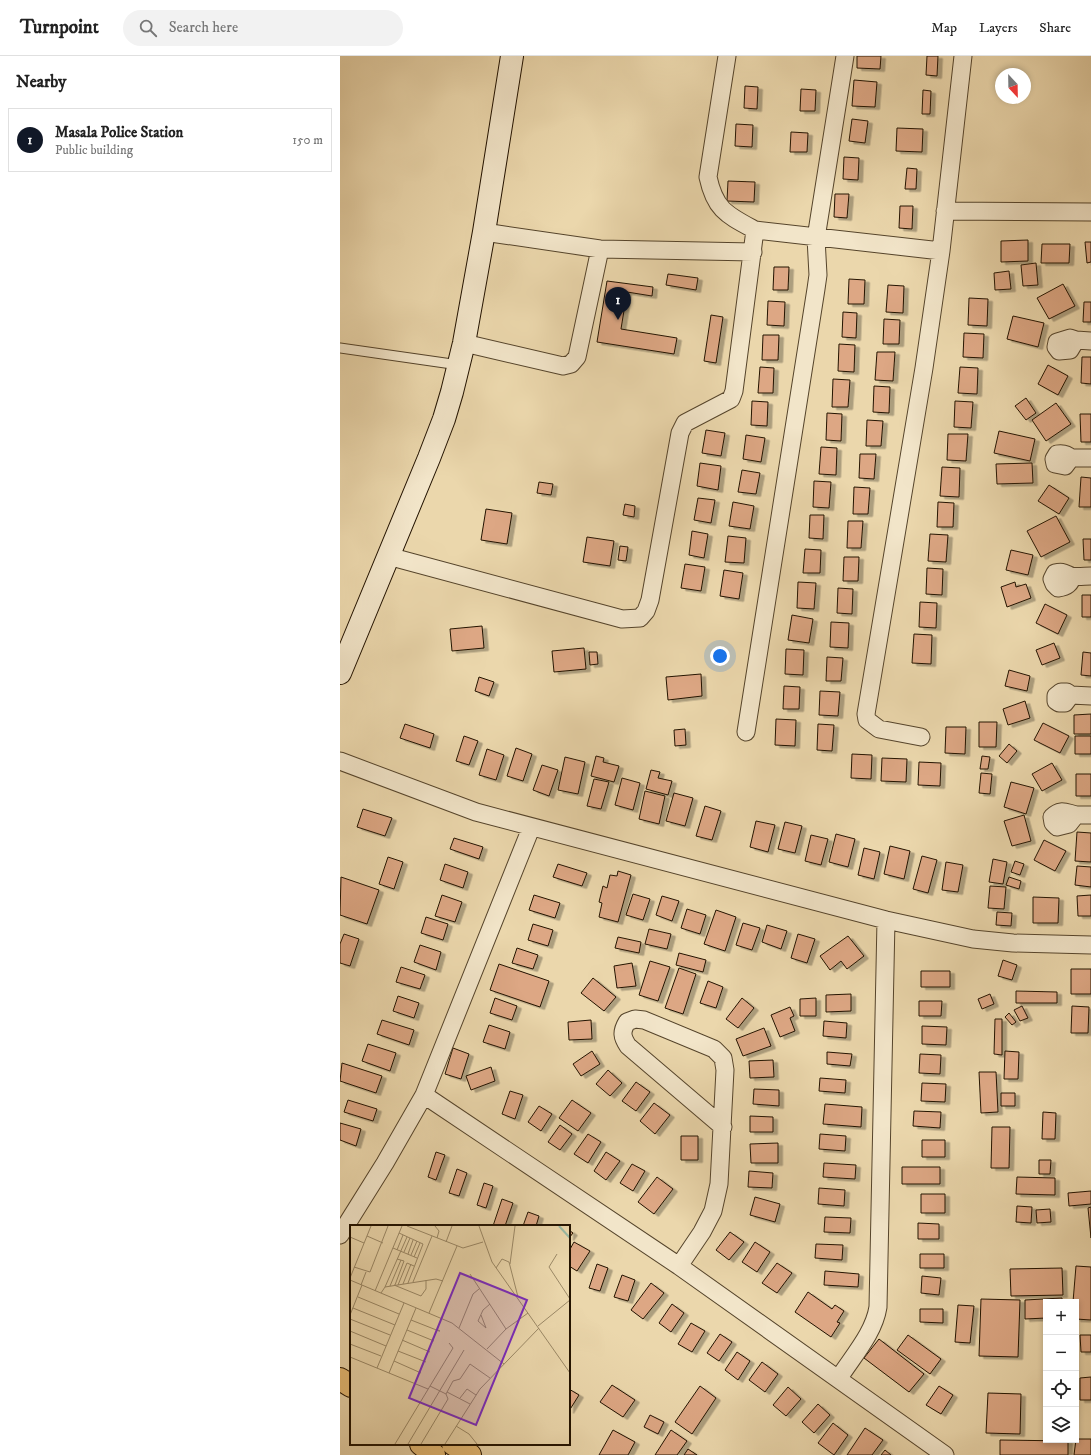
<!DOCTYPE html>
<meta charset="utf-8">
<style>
body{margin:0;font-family:"IM FELL DW Pica",serif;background:#f2f2f2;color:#222}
.controls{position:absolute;right:12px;bottom:12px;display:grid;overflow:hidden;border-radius:0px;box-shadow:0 2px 6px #0003}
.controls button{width:36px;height:36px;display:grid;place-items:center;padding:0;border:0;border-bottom:1px solid #e0e0e0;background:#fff;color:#222;font:20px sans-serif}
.compass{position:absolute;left:655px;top:12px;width:36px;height:36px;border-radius:50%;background:#fff;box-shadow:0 2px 6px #0003;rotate:158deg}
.you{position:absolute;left:380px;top:600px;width:14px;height:14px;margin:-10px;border:3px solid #fff;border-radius:50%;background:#1a73e8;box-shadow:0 0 0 6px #1a73e833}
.badge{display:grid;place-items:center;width:26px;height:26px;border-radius:50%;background:#111827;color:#fff;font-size:13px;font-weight:700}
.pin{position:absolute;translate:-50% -33px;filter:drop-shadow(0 1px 2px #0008)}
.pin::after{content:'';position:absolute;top:21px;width:14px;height:12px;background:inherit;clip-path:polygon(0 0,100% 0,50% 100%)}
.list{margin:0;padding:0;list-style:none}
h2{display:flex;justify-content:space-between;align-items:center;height:52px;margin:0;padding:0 16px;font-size:17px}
h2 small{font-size:13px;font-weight:400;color:#767676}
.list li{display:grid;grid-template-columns:26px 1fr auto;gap:12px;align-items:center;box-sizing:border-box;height:64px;margin:0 8px 8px;padding:0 8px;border:1px solid #e0e0e0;border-radius:0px}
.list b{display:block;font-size:15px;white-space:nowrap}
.list p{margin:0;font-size:13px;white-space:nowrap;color:#767676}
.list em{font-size:13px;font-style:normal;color:#767676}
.icon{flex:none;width:22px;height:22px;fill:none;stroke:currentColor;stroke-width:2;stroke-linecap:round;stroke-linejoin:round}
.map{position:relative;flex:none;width:751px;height:1399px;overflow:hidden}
header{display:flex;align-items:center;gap:24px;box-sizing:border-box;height:56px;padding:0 20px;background:#fff;border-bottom:1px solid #e0e0e0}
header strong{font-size:19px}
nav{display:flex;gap:22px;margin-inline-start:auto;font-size:14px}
.search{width:280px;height:36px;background:#f2f2f2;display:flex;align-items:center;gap:10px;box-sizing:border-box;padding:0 14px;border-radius:22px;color:#767676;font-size:15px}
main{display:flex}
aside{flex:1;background:#fff}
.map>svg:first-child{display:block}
</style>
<header>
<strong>Turnpoint</strong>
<div class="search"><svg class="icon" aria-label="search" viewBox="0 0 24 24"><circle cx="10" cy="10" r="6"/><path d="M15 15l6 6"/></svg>Search here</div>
<nav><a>Map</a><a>Layers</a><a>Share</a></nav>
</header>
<main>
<aside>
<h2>Nearby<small></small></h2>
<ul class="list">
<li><span class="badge">1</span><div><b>Masala Police Station</b><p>Public building</p></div><em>150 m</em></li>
</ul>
</aside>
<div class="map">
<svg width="751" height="1399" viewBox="0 0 751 1399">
<defs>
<filter id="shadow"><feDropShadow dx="4.5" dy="2.5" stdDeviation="0" flood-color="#0004"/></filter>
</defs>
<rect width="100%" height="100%" fill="#ebd7ac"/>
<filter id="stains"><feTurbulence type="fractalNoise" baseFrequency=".005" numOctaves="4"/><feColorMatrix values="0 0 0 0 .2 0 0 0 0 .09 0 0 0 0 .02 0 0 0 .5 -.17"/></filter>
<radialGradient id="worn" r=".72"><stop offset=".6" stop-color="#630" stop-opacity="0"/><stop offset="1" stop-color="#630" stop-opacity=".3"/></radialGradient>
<path fill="#dda784" stroke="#231300" filter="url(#shadow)" d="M517,0H541L540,13L517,12Z
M587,0H598L597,20L586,19Z
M514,24L537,26L535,51L512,50Z
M405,30L418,31L417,53L404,52Z
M461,33L476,34L475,55H460Z
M583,34L591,35L590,58H582Z
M512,63L528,65L525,87L509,85Z
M396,68L413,69L412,91L395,90Z
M557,72L583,73L582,96L556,95Z
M451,76L468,77L467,96H450Z
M504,101L519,102L518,124L503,123Z
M567,112L577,113L576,133H565Z
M388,125L415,126L414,146L387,145Z
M495,138H509L507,162L494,161Z
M560,150H573L572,173L559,172Z
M688,184V205L661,206V185Z
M745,186H751V206L747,207Z
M702,188H730L729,207H701Z
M696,207L698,229L683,230L681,209Z
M434,211H449L448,234H433Z
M669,215L671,233L655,234L654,217Z
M328,218L358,222L356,234L326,229Z
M509,223L525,224L524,248H508Z
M267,225L313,231L312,240L287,236L281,273L337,282L334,298L257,286Z
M723,228L735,250L709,263L697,242Z
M548,229L564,230L563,257L546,256Z
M629,242L648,243L647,270L628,269Z
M428,245L445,246L444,270L427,269Z
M744,246H751V266H743Z
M503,256L517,257L516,282L502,281Z
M371,259L383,261L376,307L364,305Z
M673,260L704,267L698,291L667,283Z
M544,263L560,264L559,288H543Z
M624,277L644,278L643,302L623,301Z
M423,279H439L438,304H422Z
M499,288L515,289L514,316L498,315Z
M537,296H555L553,325L535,324Z
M742,301H751V328L741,327Z
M708,309L728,320L718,339L698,328Z
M420,311L434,312L433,337H418Z
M620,311L638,312L637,338L618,337Z
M493,323L510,324L508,351H492Z
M534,330L550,331L549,357L533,356Z
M686,342L696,357L686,364L675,350Z
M412,345L428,346L427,370L411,369Z
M615,345L633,346L631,372L614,371Z
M716,347L731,368L706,385L692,364Z
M487,357L502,358L501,385L486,384Z
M740,358H751V386H741Z
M527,364L543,365L541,390H526Z
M366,374L385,377L381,400L362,397Z
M659,375L695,383L690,405L654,397Z
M608,378H628L626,405L607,404Z
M406,379L425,382L421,406L403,403Z
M481,391L497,392L496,419L479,418Z
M520,398H536L534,423L519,422Z
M360,407L381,410L378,434L357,430Z
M692,407L693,427L657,428L656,408Z
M602,411L620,412L619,441L600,440Z
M402,414L420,417L416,438L398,436Z
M741,421L751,422V451H739Z
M474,425L491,426L489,452L473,451Z
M199,426L213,428L211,439L197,437Z
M709,429L729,442L719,458L698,445Z
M514,431L530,432L528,458H513Z
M358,442L375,444L371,467L354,464Z
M393,446L414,450L410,473L389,470Z
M598,446L614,447L613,471H597Z
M285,448L295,450L294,461L283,459Z
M146,453L172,457L167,488L141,484Z
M470,459H484L483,483L469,482Z
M716,460L730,486L701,501L687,475Z
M508,465H523L521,492H507Z
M352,475L368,478L364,502L349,499Z
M590,478L608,479L606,506L588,505Z
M388,480L406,482L404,507L385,506Z
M247,481L274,485L270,510L243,506Z
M743,483H751V504H744Z
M280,490L288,491L286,505L278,504Z
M465,493L481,494L480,517H463Z
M671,494L693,499L688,519L666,514Z
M504,501H519L518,525H503Z
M345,508L365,511L361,535L341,532Z
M587,512L603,513L602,539L586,538Z
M384,514L403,517L399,543L380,540Z
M458,526L476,527L474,553L457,552Z
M675,526L676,531L686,528L691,542L667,551L661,531Z
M498,532L513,533L512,558L497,557Z
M742,539H751V561H742Z
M580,546L597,547L596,572L579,571Z
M705,548L727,559L718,578L696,567Z
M452,559L473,563L469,587L448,584Z
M491,566L509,567L508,592L490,591Z
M142,570L144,592L112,595L110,573Z
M574,578L592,579L591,608L572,607Z
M714,587L720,602L702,609L696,594Z
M244,592L246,613L214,616L212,595Z
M446,593L464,594L463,619L445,618Z
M249,596H257L258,608L250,609Z
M743,596L751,597V620L741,619Z
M487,601L503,602L501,625H486Z
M669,614L690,620L687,635L665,630Z
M361,618L362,640L328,644L326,621Z
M139,621L154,626L149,640L135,635Z
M444,630L460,631L459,653H443Z
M480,635L500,636L498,660L479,659Z
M685,645L690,662L668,669L663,653Z
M751,658V678H734V659Z
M436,663L456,664L455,690L435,689Z
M639,666H657L656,691H639Z
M703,667L729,680L720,697L694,684Z
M65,668L94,678L90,692L60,682Z
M478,668L494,669L492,695L477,694Z
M606,671H626L625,698L605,697Z
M345,673L346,689L335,690L334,674Z
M124,680L138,685L129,709L116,705Z
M735,680H751V698H735Z
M669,688L677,695L667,707L659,700Z
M176,692L192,698L183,725L167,720Z
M147,693L164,699L156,724L139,719Z
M512,698L532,699L531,723L511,722Z
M256,700L264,702L263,706L279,710L274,726L251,720Z
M642,700L650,701L648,713H640Z
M225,701L245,706L238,738L218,734Z
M542,702L567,703L566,726L541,725Z
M579,706L601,707L600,730L578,729Z
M712,707L722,724L702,735L692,718Z
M202,709L218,714L209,740L193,734Z
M311,714L320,716L318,722L332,725L328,739L306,733Z
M641,717L652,718L650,738L639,737Z
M736,718H751V740H736Z
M282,722L300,727L293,754L275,749Z
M254,723L269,726L261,753L247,750Z
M671,726L694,732L686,758L664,751Z
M305,735L325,740L319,768L299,763Z
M334,737L353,742L345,770L326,765Z
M365,750L381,755L372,784L356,780Z
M23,753L52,762L45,780L17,771Z
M684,759L691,785L672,790L664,765Z
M416,765L435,769L428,796L410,791Z
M445,766L462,770L455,797L438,793Z
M737,776L751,777V806L735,805Z
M496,778L515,783L508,811L489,806Z
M471,779L488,783L481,809L465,805Z
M114,782L143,791L139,803L110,793Z
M704,784L726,795L715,815L694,804Z
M550,790L570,795L564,823L544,818Z
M524,792L540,796L534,823L518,819Z
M582,800L597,804L588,837L573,833Z
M48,801L63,806L54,833L39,828Z
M653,803L667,806L663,828L649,826Z
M675,805L684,808L680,819L671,816Z
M606,806L623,809L618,836L602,834Z
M105,808L128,816L123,832L100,824Z
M218,808L247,817L242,830L213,821Z
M737,810L751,811V831L735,829Z
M278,815L291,819L278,866L259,861L262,847L259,846L263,830L267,832L270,819L277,820Z
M1,821L39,834L27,868L0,859Z
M669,821L681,825L679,833L666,829Z
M650,830L666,831L664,853L648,852Z
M293,838L310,843L303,864L286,859Z
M102,839L122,846L115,866L95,860Z
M194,839L220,847L215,862L189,854Z
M751,839V860H738L737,840Z
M322,840L339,845L332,865L316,859Z
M693,841L719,842L718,867H693Z
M347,853L366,859L360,878L341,872Z
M376,854L396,861L385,895L364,888Z
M657,856L672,857L671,870L656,869Z
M86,861L108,868L103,884L81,877Z
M403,867L420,872L412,894L396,889Z
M193,868L213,874L208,890L188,884Z
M427,869L447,875L441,893L422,886Z
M309,873L331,878L327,893L305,888Z
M4,878L19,883L10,910L0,907V888Z
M458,878L475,883L467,907L451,902Z
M508,880L524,900L507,913L501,905L490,914L480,900Z
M278,881L301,886L299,897L275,892Z
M80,889L101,896L96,914L74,906Z
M177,892L198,899L193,913L172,907Z
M339,897L366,904L363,916L336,909Z
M663,904L677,909L672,924L658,920Z
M310,905L330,911L318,945L299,939Z
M292,907L296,930L277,932L274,910Z
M159,908L209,925L200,951L150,934Z
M61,911L85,919L80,933L56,926Z
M339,912L356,918L343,958L325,952Z
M731,913H751V938H731Z
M581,915H610V931H581Z
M253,922L276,941L264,955L241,937Z
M368,925L383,931L376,952L360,947Z
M676,935L717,936V947H676Z
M511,938V955L486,956V939Z
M650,938L654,948L642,953L638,943Z
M58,940L79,947L74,962L53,955Z
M155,942L177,950L172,964L150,957Z
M402,942L414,952L398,972L386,963Z
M476,942V960H460V943Z
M579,945H602L601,960H579Z
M682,950L688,962L680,965L674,954Z
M732,950L749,951L748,977H731Z
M450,951L454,960L450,962L455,975L440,981L431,959Z
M669,957L676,966L672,969L665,961Z
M655,963H662V999L654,998Z
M42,964L74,974L69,989L37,978Z
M251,964L252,983L229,984L228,966Z
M484,965L507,967L506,982L483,980Z
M149,969L170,976L165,993L143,986Z
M582,970L607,971L606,989L582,988Z
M424,972L431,990L403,1000L396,983Z
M28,988L56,997L50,1015L22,1005Z
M113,992L129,998L121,1023L105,1018Z
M252,995L260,1008L241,1020L233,1008Z
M665,995L679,996L678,1023H664Z
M487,996L512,998L510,1010L487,1008Z
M580,998L601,999L600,1018L579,1017Z
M433,1004L434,1021L410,1022L409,1005Z
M2,1007L42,1020L36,1037L0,1025Z
M151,1011L155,1025L131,1034L126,1020Z
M268,1014L282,1027L270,1040L256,1028Z
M639,1016H656L658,1056L641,1057Z
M480,1022L506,1024L505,1037L479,1035Z
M296,1026L310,1036L296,1055L282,1045Z
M582,1027L606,1028L605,1046L581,1045Z
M414,1033L439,1034V1050L413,1048Z
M170,1035L183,1039L175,1063L162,1058Z
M661,1037H675V1050H661Z
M8,1044L37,1053L33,1065L4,1056Z
M232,1044L251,1057L238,1075L219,1062Z
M314,1047L330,1059L315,1078L300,1065Z
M485,1048L522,1051L521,1071L483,1068Z
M199,1050L212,1058L201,1075L188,1066Z
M574,1055L601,1056L600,1072L573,1070Z
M703,1056L716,1057L715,1083H702Z
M410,1060L433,1061V1076H410Z
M0,1067L21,1073L16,1090L0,1084Z
M220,1069L232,1078L220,1094L208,1086Z
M652,1071H670L669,1112H651Z
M248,1078L261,1086L248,1107L234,1098Z
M480,1078L506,1080L505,1095L479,1093Z
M341,1080H358V1104H341Z
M582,1084H605V1101H582Z
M438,1087V1107H411L410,1088Z
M96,1096L105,1099L96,1124L88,1121Z
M266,1096L280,1105L266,1124L254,1115Z
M699,1104H711L710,1118H699Z
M484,1107L516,1109L515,1123L483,1121Z
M292,1108L305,1115L293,1135L280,1127Z
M562,1111H600V1128H562Z
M117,1113L127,1117L119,1140L109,1137Z
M409,1115L433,1117L432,1132L408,1131Z
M317,1121L333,1133L314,1158L298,1146Z
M677,1121L715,1122V1139L676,1138Z
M144,1127L153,1130L146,1152L137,1149Z
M479,1132L505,1134L504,1150L478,1148Z
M751,1135V1148L729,1150L728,1137Z
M581,1138H605V1157H581Z
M415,1141L440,1148L435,1166L410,1159Z
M162,1143L173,1147L165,1170H153Z
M677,1150L692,1151L691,1167L676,1166Z
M751,1151V1182L748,1152Z
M710,1153L711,1166L697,1167L696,1154Z
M188,1156L199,1160L196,1170H183Z
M485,1161L511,1162L510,1177L484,1176Z
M578,1167L599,1168V1183H578Z
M229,1174L233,1177L229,1182Z
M390,1176L404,1186L389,1204L376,1194Z
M234,1186L250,1195L237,1215L229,1210V1195Z
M415,1186L430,1196L417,1216L402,1206Z
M476,1188L503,1189L502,1204L475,1202Z
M580,1198H604V1212H580Z
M437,1207L452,1217L437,1237L422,1227Z
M257,1208L268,1212L260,1235L249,1232Z
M736,1210L751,1211V1264L736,1263V1246H733Z
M722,1212L723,1239L671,1240L670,1213Z
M485,1215L519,1218L518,1231L484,1229Z
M282,1219L295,1224L288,1245L274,1241Z
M582,1220L601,1222L599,1239L581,1237Z
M311,1227L324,1237L303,1263L291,1254Z
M468,1236L492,1253L495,1249L504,1255L497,1266L500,1267L491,1281L455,1256Z
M722,1242V1246H706V1262L685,1263V1244Z
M641,1243L680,1244L678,1301L639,1300Z
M332,1248L344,1257L331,1276L319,1267Z
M618,1249L634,1250L630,1287L615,1286Z
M580,1253H603V1267L580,1266Z
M351,1267L365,1275L352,1296L338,1288Z
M380,1278L392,1286L379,1305L367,1297Z
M568,1279L601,1303L590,1318L557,1294Z
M740,1279H751V1296H741Z
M539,1283L584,1318L569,1336L524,1302Z
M397,1296L410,1305L398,1324L385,1314Z
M422,1306L438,1318L425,1336L409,1324Z
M751,1321V1344H740V1322Z
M272,1329L295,1344L283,1361L260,1346Z
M360,1330L376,1342L352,1378L335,1366Z
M599,1330L613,1339L601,1358L586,1349Z
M448,1331L461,1343L446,1360L433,1349Z
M229,1333L239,1339L229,1355Z
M648,1337L681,1338L680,1378L646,1377Z
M478,1348L490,1359L474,1377L462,1366Z
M310,1359L324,1366L318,1378L304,1371Z
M493,1367L508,1379L494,1399L478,1387Z
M525,1372L543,1384L532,1399H507Z
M273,1374L295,1386L288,1399H259Z
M331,1374L347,1385L337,1399H315Z
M736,1383H751V1399H734Z
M660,1384L728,1385V1399H660Z
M348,1393L357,1399H344Z
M545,1394L551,1399H541Z"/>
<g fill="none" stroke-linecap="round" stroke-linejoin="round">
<g stroke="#55442b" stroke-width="11">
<path id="lane" d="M0,292L119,309"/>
</g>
<g stroke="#55442b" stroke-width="19">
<path id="street" d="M387,0L368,121C375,154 387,159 415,174L601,195
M605,155L751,156
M144,176L260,193L413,196
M736,284L730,294L719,295L716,291L717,286L730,282L736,284L751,285
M124,287L223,310L231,308L237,301L260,193
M731,402L725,410L715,408L714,403L717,398C723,397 727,398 731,402H751
M48,500L282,563L300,562L306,555L310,544L340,377L345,367L391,343L394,335L415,174
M731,520C732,528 726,531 718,532L714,528L712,523L715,517C723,515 724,517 731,520C736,521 745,520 751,520
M731,639L725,647H719L716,645V640L721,636H727L731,639L751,640
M406,676L476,233L478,219L476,182L505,0
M581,681L539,673L527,664L526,658L584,312L601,195L623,0
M0,705L136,756L546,864L633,883L673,887L751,889
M736,759L729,768L717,771L713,767L712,761C721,752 726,757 737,759C741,759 747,759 751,759
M191,772L84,1039L339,1210L605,1399
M0,1179L45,1107L84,1039
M339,1210L362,1176L373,1155L379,1128L385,1014L383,1002L374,993L304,964L295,963L287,966C281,976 282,981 288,990L383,1071
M499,1322C513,1300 534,1277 538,1251L546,864"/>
</g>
<g stroke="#231300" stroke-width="24">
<path id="secondary" d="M0,617L89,402L104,363L112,336L124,287L144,176L172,0"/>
</g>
<g stroke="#231300" stroke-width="24">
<path id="highway" d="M0,1323L11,1330
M81,1388L94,1399
M113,1388L130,1399"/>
</g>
<use href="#lane" stroke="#f2e5c9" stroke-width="9"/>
<use href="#street" stroke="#f2e5c9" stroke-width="17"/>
<use href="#secondary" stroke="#f2e5c9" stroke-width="22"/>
<use href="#highway" stroke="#e6bc76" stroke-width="22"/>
</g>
<g transform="translate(10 1169)">
<rect width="220" height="220" fill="#ebd7ac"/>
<path fill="none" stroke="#99baa5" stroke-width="2" d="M209,1L220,13"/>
<path fill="none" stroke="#9b8967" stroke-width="1" d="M57,1L113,23L133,17M85,1L89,6L87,13M129,1L142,37L220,148M49,8L73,19L58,58M17,11L33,18M0,12L14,18M96,17L102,1M43,23L67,33M47,25L53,10M54,27L60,13M58,29L63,15M207,29L199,42L220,74M61,30L67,16M64,32L70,18M160,39L165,1M4,42L20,47L38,1M146,43L152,34L159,37L168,72M120,49L156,104L137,124M0,53L21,1M0,55L102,98L154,139M63,57L82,11M53,59L61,39M11,60L16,47M44,60L71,71L76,64V55M45,60L54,36L47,34M48,60L57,38L64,41M40,61L51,35M35,62L57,12M25,66L52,1M31,68L35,62L86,54L93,56M8,72L49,89M3,83L45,100M79,88L107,21M0,90L12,60M131,90L136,103M0,94L40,110M61,95L89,106H90L88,105M188,101L220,75M109,103L123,69L129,64M136,103L128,96L133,85L140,79M156,104L178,88M57,105L84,116M0,106L36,121M52,115L80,127M0,119L31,131M48,126L76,137M0,132L78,164M44,136L71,148M27,143L54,78M39,148L66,83M97,167L120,179M96,169L103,156L110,154L120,139L140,153M110,173L117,164L126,170M106,201L119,209L127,219M45,219L103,123L99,118M58,219L114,125M71,219L98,174L96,169L80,161M95,219L130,164L189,103"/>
<path fill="#7b2cbf" fill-opacity="0.15" stroke="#7b2cbf" stroke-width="2" d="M110,48L177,75L126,200L59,173Z"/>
<rect width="220" height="220" fill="none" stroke="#231300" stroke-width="2"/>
</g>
<rect width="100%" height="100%" filter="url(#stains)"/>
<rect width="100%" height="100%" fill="url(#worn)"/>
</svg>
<div class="controls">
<button>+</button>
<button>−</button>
<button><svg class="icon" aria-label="locate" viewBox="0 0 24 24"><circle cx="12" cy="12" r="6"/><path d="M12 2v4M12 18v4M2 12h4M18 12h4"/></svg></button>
<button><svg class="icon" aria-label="layers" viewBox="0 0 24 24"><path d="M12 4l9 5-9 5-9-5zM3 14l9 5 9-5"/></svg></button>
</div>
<svg class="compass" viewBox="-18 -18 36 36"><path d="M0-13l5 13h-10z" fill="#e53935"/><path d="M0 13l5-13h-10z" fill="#767676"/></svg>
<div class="you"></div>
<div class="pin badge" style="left:278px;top:264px">1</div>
</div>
</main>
